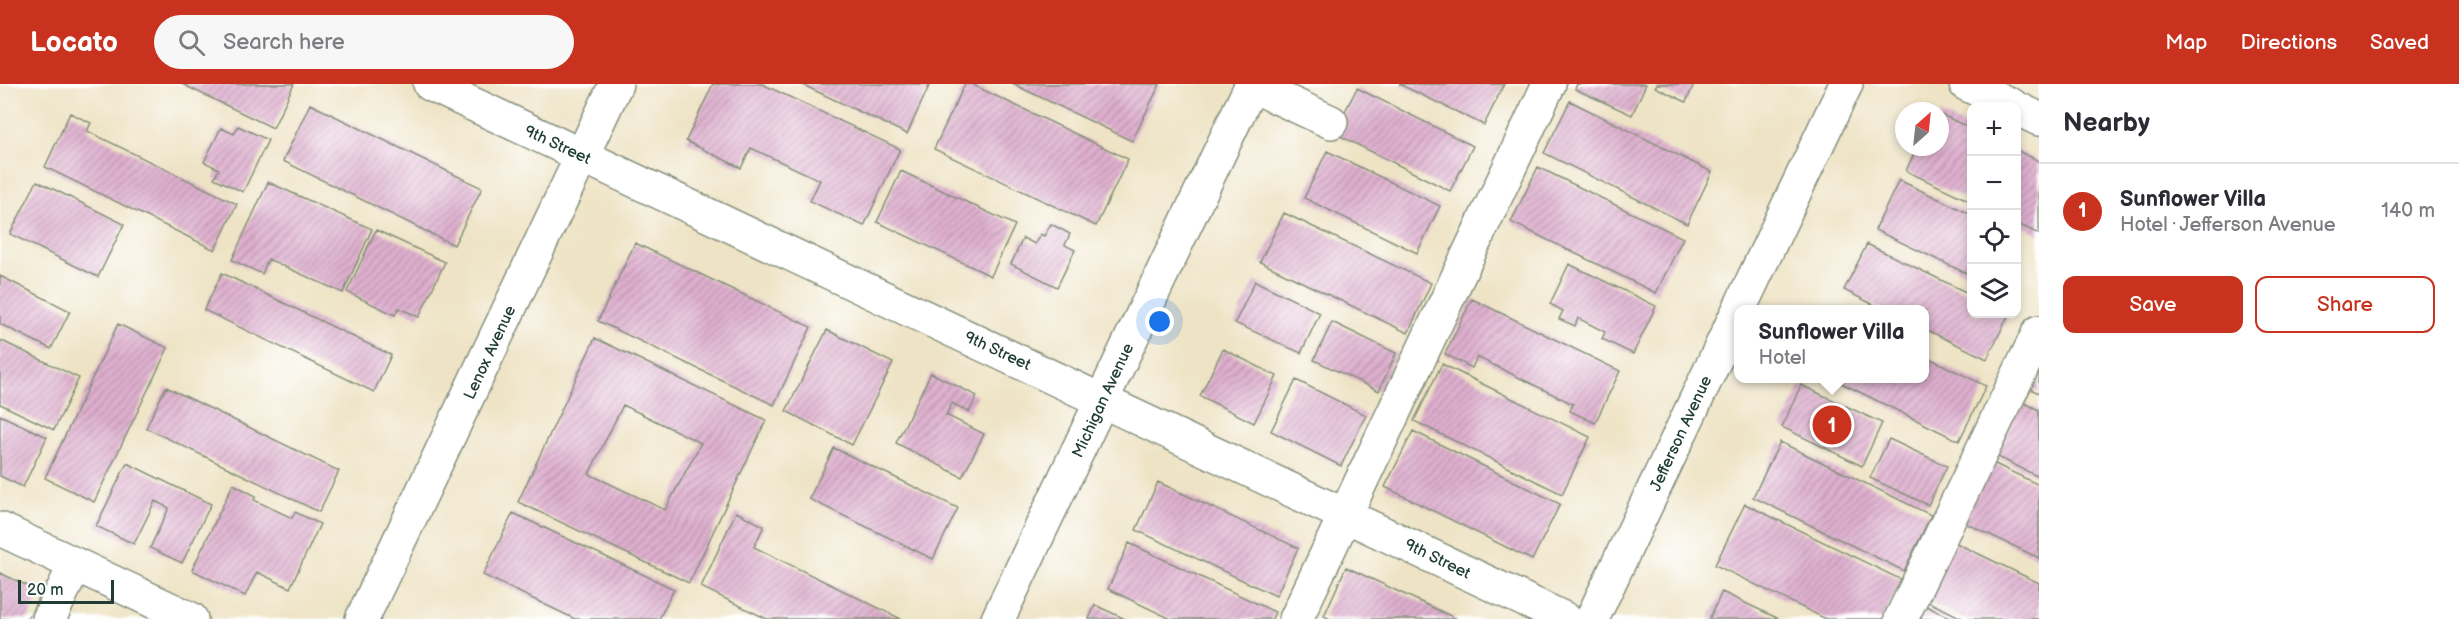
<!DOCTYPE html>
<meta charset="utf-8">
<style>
body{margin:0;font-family:"Balsamiq Sans",sans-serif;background:#f7f7f7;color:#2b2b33}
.controls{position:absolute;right:18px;top:18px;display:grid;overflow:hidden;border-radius:12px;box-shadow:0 3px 9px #0003}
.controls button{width:54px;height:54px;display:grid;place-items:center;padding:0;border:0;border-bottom:2px solid #e1e1e2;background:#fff;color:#2b2b33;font:30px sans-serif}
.compass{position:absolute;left:1895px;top:18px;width:54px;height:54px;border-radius:50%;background:#fff;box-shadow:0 3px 9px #0003;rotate:27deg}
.scale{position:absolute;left:18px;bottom:15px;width:96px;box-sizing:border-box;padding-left:6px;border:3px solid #1f3d34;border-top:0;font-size:16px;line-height:21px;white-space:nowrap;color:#1f3d34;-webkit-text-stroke:4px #fff;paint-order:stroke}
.you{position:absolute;left:1160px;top:238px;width:21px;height:21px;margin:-15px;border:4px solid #fff;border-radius:50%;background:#1a73e8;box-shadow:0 0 0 9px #1a73e833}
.badge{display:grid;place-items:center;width:39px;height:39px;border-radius:50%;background:#c8321e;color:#fff;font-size:20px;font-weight:700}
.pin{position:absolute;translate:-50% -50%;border:3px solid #fff;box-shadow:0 2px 6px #0006}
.popup{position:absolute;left:1734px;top:221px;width:195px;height:78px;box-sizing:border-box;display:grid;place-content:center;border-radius:12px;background:#fff;filter:drop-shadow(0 2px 4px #0005);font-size:20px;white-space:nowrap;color:#7c7c81}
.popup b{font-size:22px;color:#2b2b33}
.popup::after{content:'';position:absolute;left:50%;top:100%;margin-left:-12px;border:12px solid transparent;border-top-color:#fff}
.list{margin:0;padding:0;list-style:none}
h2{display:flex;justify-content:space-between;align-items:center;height:78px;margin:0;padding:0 24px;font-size:26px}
h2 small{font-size:20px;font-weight:400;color:#7c7c81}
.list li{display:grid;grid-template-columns:39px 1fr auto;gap:18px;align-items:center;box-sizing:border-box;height:96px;padding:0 24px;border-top:2px solid #e1e1e2}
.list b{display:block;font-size:22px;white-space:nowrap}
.list p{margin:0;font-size:20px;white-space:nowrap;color:#7c7c81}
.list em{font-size:20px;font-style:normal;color:#7c7c81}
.actions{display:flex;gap:12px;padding:18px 24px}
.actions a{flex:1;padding:14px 0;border:2px solid #c8321e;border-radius:12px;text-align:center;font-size:21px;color:#c8321e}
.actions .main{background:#c8321e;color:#fff}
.icon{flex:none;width:33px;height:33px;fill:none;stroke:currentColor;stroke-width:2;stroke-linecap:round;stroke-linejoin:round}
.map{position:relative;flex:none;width:2039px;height:535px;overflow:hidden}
header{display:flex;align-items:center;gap:36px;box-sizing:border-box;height:84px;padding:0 30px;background:#c8321e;color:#fff}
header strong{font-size:28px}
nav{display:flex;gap:33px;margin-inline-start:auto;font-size:21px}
.search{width:420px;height:54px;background:#f7f7f7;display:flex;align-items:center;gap:15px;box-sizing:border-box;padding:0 21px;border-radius:33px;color:#7c7c81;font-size:22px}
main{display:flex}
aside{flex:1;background:#fff}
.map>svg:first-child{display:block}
</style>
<header>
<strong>Locato</strong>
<div class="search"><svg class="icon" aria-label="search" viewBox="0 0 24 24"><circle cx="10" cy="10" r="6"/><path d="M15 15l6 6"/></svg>Search here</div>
<nav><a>Map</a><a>Directions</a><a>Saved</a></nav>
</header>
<main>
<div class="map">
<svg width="2039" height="535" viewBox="0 0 2039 535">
<defs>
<pattern id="building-hatch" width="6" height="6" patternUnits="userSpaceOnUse" patternTransform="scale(1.5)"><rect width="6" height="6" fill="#dfb0cf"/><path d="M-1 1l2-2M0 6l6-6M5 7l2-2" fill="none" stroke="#b490a9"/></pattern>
</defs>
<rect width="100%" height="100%" fill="#fff"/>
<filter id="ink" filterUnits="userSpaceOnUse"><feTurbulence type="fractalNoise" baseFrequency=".0167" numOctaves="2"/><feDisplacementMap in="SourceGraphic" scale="12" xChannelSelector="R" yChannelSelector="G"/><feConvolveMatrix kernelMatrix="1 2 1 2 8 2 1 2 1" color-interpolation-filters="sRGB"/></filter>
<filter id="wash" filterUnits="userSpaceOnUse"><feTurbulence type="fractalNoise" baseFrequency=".008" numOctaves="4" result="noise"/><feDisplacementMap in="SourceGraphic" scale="24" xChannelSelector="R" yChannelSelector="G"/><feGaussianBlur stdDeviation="1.35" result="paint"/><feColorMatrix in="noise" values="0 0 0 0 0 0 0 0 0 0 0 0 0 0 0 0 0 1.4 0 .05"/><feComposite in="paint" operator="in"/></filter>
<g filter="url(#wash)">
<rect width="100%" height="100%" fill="#eee3c5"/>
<g id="blocks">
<path fill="url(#building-hatch)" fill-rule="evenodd" d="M182,0H294L273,44Z
M713,0H762L900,65L864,142L810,117L820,96L751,64L741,84L686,57Z
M801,0H930L907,50Z
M965,0H971L1128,75L1096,142L934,65Z
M1013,0H1160L1132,57Z
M1399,0H1504L1484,41Z
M1577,0H1646L1632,31L1575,5Z
M1657,0H1694L1686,18L1655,3Z
M1357,4L1473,62L1450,107L1334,49Z
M1570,17L1712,88L1687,140L1544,69Z
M310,20L482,104L454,161L283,77Z
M70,29L91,39L87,47L237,120L215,166L45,83Z
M1940,30L1972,45V118L1906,87L1917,63H1940Z
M238,42L268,56L243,108L214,94L219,85L204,78L221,44L234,50Z
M2016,66L2039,77V150L2016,139Z
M1327,67L1440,122L1417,169L1304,114Z
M1538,83L1683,154L1656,209L1511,138Z
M901,87L1015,141L991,192L877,138Z
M1899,96L1972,131V192L1875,146Z
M37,97L124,140L98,193L10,150Z
M268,98L372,145L343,209L268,175L262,190L232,176Z
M1284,129L1431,199L1408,249L1260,178Z
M1051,140L1070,150L1065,161L1075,166L1057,203L1011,180L1023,154L1035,160L1040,150L1044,152Z
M376,146L445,178L419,233L399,224L395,231L347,208Z
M635,159L811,243L774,321L598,237Z
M1867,160L1972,211V230H2009L1987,275L1925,245V226H1884L1844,206Z
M1569,180L1656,222L1633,270L1602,255L1605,248L1578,234L1575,242L1559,235L1563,227L1550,220Z
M222,189L391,271L374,308L204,226Z
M0,192L70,227L51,265L0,240Z
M1255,197L1320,229L1301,269L1235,239Z
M1472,215L1620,287L1595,339L1570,327L1573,320L1477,273L1472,284L1445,270Z
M1332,238L1396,269L1379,307L1314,276Z
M118,240L168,264L94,418L45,394Z
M827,246L893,279L852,361L786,327Z
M595,254L766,336L689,499L518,418ZM623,321L701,359L665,426L589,390Z
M0,256L79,294L54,346L0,320Z
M1223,265L1277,292L1254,339L1200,312Z
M1925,272L1986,302L1959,357L1831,294H1925Z
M2039,277V309L2026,303Z
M1442,280L1590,353L1562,410L1414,337Z
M931,289L977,312L969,328L952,319L946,331L984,350L962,393L896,359Z
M1296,296L1366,331L1341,382L1271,347Z
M1801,301L1882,339L1862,382L1782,343Z
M166,303L339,387L319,428L146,344Z
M2022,318L2039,326V393L1996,372Z
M0,331L47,353L23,403L0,392Z
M1413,347L1560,420L1532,476L1385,403Z
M1889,355L1947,382L1928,421L1870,394Z
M1780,358L1931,431L1904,487L1753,413Z
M834,364L958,424L933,475L809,415Z
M1991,378L2039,401V474L1963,438Z
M127,379L211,420L182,479L150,464L169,424L155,417L134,460L96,442Z
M1158,398L1298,464L1276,512L1136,446Z
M233,400L256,412L254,416L292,434L295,428L320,440L290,504L257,488L245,512L192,486Z
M1745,420L1902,496L1883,535H1826L1715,481Z
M736,428L764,442L754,463L901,535H767L701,503Z
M513,429L674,505L659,535H575L483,491Z
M1952,457L2039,499V535H1964L1924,516Z
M1129,459L1275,528L1272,535H1171L1108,505Z
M1346,483L1457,535H1330L1324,532Z
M0,489L41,508L28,535H0Z
M1722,508L1779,535H1709Z
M1095,521L1125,535H1089Z
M1924,521L1953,535H1917Z"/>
</g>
</g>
<g filter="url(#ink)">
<use href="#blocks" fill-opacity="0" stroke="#86907c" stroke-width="1.5"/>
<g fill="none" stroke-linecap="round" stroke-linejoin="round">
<g stroke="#86907c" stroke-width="36">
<path id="minor" d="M430,0L1565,535
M1966,0L2013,22
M1251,1L1331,38
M2016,24L2039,35
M0,445L191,535
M49,535L75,481
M362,535L616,0
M998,535L1252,0
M1296,535L1549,0
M1592,535L1846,0
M1901,535L2039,248"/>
</g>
<use href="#minor" stroke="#fff" stroke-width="33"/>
</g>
</g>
<g text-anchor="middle" stroke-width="4.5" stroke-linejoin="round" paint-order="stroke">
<g font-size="16" fill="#1f3d34" stroke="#fff">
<text transform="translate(558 60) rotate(25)" y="6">9th Street</text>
<text transform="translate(998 266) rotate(25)" y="6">9th Street</text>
<text transform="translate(489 268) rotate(-65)" y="6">Lenox Avenue</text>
<text transform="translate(1102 316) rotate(-65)" y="6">Michigan Avenue</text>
<text transform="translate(1680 349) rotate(-65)" y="6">Jefferson Avenue</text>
<text transform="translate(1438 474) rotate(26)" y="6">9th Street</text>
</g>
</g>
</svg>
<div class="controls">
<button>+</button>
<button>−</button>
<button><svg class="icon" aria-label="locate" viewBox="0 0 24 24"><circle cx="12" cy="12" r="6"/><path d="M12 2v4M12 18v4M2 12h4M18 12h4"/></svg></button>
<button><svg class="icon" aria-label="layers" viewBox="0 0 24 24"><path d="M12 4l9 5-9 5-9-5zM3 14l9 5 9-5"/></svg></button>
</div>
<svg class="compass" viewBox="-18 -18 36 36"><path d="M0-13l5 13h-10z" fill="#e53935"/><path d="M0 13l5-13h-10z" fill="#7c7c81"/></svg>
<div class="scale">20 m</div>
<div class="you"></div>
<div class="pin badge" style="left:1832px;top:341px">1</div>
<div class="popup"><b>Sunflower Villa</b>Hotel</div>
</div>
<aside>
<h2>Nearby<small></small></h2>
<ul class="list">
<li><span class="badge">1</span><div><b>Sunflower Villa</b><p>Hotel · Jefferson Avenue</p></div><em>140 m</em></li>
</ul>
<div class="actions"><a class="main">Save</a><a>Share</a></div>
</aside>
</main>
